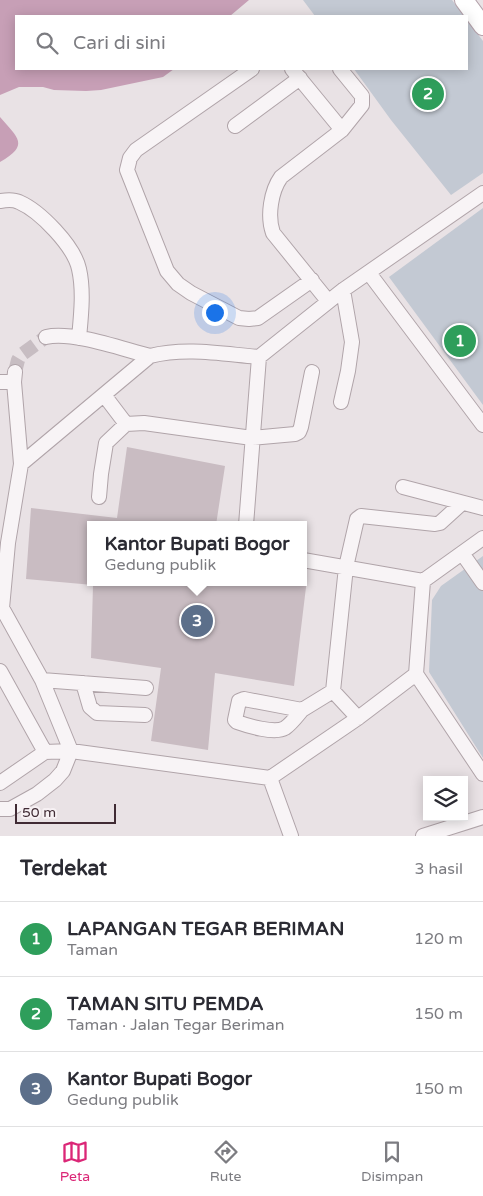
<!DOCTYPE html>
<html lang="id">
<meta charset="utf-8">
<style>
body{margin:0;font-family:"Varela Round",sans-serif;background:#f2f2f3;color:#2b2b33}
.controls{position:absolute;right:15px;bottom:15px;display:grid;overflow:hidden;border-radius:0px;box-shadow:0 2px 12px #0003}
.controls button{width:45px;height:45px;display:grid;place-items:center;padding:0;border:0;border-bottom:1px solid #e1e1e2;background:#fff;color:#2b2b33;font:25px sans-serif}
.scale{position:absolute;left:15px;bottom:12px;width:101px;box-sizing:border-box;padding-left:5px;border:2px solid #402b34;border-top:0;font-size:14px;line-height:18px;white-space:nowrap;color:#402b34;-webkit-text-stroke:4px #f7f1f4;paint-order:stroke}
.you{position:absolute;left:214px;top:312px;width:18px;height:18px;margin:-12px;border:4px solid #fff;border-radius:50%;background:#1a73e8;box-shadow:0 0 0 8px #1a73e833}
.badge{display:grid;place-items:center;width:32px;height:32px;border-radius:50%;background:#db2777;color:#fff;font-size:16px;font-weight:700}
.pin{position:absolute;translate:-50% -50%;border:2px solid #fff;box-shadow:0 1px 5px #0006}
.popup{position:absolute;left:87px;top:521px;width:220px;height:65px;box-sizing:border-box;display:grid;place-content:center;border-radius:0px;background:#fff;filter:drop-shadow(0 1px 4px #0005);font-size:16px;white-space:nowrap;color:#7c7c81}
.popup b{font-size:19px;color:#2b2b33}
.popup::after{content:'';position:absolute;left:50%;top:100%;margin-left:-10px;border:10px solid transparent;border-top-color:#fff}
.list{margin:0;padding:0;list-style:none}
h2{display:flex;justify-content:space-between;align-items:center;height:65px;margin:0;padding:0 20px;font-size:21px}
h2 small{font-size:16px;font-weight:400;color:#7c7c81}
.list li{display:grid;grid-template-columns:32px 1fr auto;gap:15px;align-items:center;box-sizing:border-box;height:75px;padding:0 20px;border-top:1px solid #e1e1e2}
.list b{display:block;font-size:19px;white-space:nowrap}
.list p{margin:0;font-size:16px;white-space:nowrap;color:#7c7c81}
.list em{font-size:16px;font-style:normal;color:#7c7c81}
.icon{flex:none;width:28px;height:28px;fill:none;stroke:currentColor;stroke-width:2;stroke-linecap:round;stroke-linejoin:round}
.map{position:relative;flex:none;width:483px;height:836px;overflow:hidden}
.search{position:absolute;background:#fff;box-shadow:0 2px 12px #0003;left:15px;right:15px;top:15px;height:55px;display:flex;align-items:center;gap:12px;box-sizing:border-box;padding:0 18px;border-radius:0px;color:#7c7c81;font-size:19px}
.sheet{height:290px;background:#fff}
nav{display:flex;justify-content:space-around;align-items:center;box-sizing:border-box;height:70px;border-top:1px solid #e1e1e2;background:#fff;font-size:14px;color:#7c7c81}
nav a{display:grid;justify-items:center;gap:2px}
nav .on{color:#db2777}
.map>svg:first-child{display:block}
</style>
<div class="map">
<svg width="483" height="836" viewBox="0 0 483 836">
<rect width="100%" height="100%" fill="#e9e2e5"/>
<path fill="#c3c9d3" d="M303,0H452L464,16H315Z
M467,20L483,41V173L451,195L391,120L354,69H467Z
M483,208V405L389,277Z
M483,556V758L429,672L432,600L441,586Z"/>
<path fill="#c79fb6" d="M0,0H249L230,16H16V69H174L163,77L101,90L86,91L54,90L43,87H19L0,95Z
M0,117C18,138 30,145 0,162Z"/>
<path fill="#c9bcc2" d="M127,447L225,466L216,525H91V582H303V578L307,579L294,686L215,673L208,750L151,741L161,668L91,658L93,585L26,579L31,508L117,518Z"/>
<g fill="none" stroke-linecap="round" stroke-linejoin="round">
<path stroke="#c7bdc2" stroke-width="14" stroke-dasharray="14 7" stroke-linecap="butt" d="M15,372L18,360L21,355L46,337"/>
<g stroke="#b0a4a9" stroke-width="16">
<path id="minor" d="M252,69L136,150L130,158L127,170L167,271L178,284L191,293L239,318L249,319L258,318L312,280
M292,69L342,130
M235,126L300,78
M0,201C6,200 13,199 19,202C40,211 74,246 79,269C84,291 81,316 79,338
M369,273L483,425
M328,301L273,233C267,216 271,191 281,177L342,130L362,105V96L340,69
M46,337C73,331 122,349 150,356
M0,382H14
M104,395L126,424
M341,402L348,371L352,342L343,290
M21,464L150,356C186,347 222,354 259,357L343,290L483,193
M403,487L483,508
M99,497L101,474L106,443L126,424L144,423L252,438L295,434L299,432L301,427L312,372
M246,525L259,357
M462,553L483,583
M303,560L423,581L483,538
M0,610L2,608L8,543L21,464L14,382L15,372
M0,671L45,752
M416,674L483,774
M42,680L146,688
M83,683L90,707L97,713L145,715
M333,691L358,718
M302,710C297,716 291,724 285,728C275,734 248,726 237,722L235,720L239,701L244,699L302,710L333,691L346,567L357,519L361,516L435,524L440,523L462,503
M45,752L71,751L270,778L358,718L416,674L423,581
M270,778L291,836
M0,783L45,752
M0,809H10L37,794L55,780L63,771L71,751L42,680L2,608
M423,836L483,817"/>
</g>
<g stroke="#b4a2ab" stroke-width="20">
<path id="major" d="M464,0L483,26"/>
</g>
<use href="#minor" stroke="#f8f4f6" stroke-width="14"/>
<use href="#major" stroke="#fff" stroke-width="18"/>
</g>
</svg>
<div class="controls">
<button><svg class="icon" aria-label="layers" viewBox="0 0 24 24"><path d="M12 4l9 5-9 5-9-5zM3 14l9 5 9-5"/></svg></button>
</div>
<div class="scale">50 m</div>
<div class="you"></div>
<div class="pin badge" style="left:460px;top:341px;background:#2e9e5b">1</div>
<div class="pin badge" style="left:428px;top:94px;background:#2e9e5b">2</div>
<div class="pin badge" style="left:197px;top:621px;background:#5c6f8a">3</div>
<div class="popup"><b>Kantor Bupati Bogor</b>Gedung publik</div>
<div class="search"><svg class="icon" aria-label="search" viewBox="0 0 24 24"><circle cx="10" cy="10" r="6"/><path d="M15 15l6 6"/></svg>Cari di sini</div>
</div>
<section class="sheet">
<h2>Terdekat<small>3 hasil</small></h2>
<ul class="list">
<li><span class="badge" style="background:#2e9e5b">1</span><div><b>LAPANGAN TEGAR BERIMAN</b><p>Taman</p></div><em>120 m</em></li>
<li><span class="badge" style="background:#2e9e5b">2</span><div><b>TAMAN SITU PEMDA</b><p>Taman · Jalan Tegar Beriman</p></div><em>150 m</em></li>
<li><span class="badge" style="background:#5c6f8a">3</span><div><b>Kantor Bupati Bogor</b><p>Gedung publik</p></div><em>150 m</em></li>
</ul>
</section>
<nav>
<a class="on"><svg class="icon" aria-label="map" viewBox="0 0 24 24"><path d="M3 6l6-2 6 2 6-2v14l-6 2-6-2-6 2zM9 4v14M15 6v14"/></svg>Peta</a>
<a><svg class="icon" aria-label="directions" viewBox="0 0 24 24"><path d="M12 3l9 9-9 9-9-9zM9 14v-3h6M13 9l2 2-2 2"/></svg>Rute</a>
<a><svg class="icon" aria-label="saved" viewBox="0 0 24 24"><path d="M7 4h10v16l-5-4-5 4z"/></svg>Disimpan</a>
</nav>
